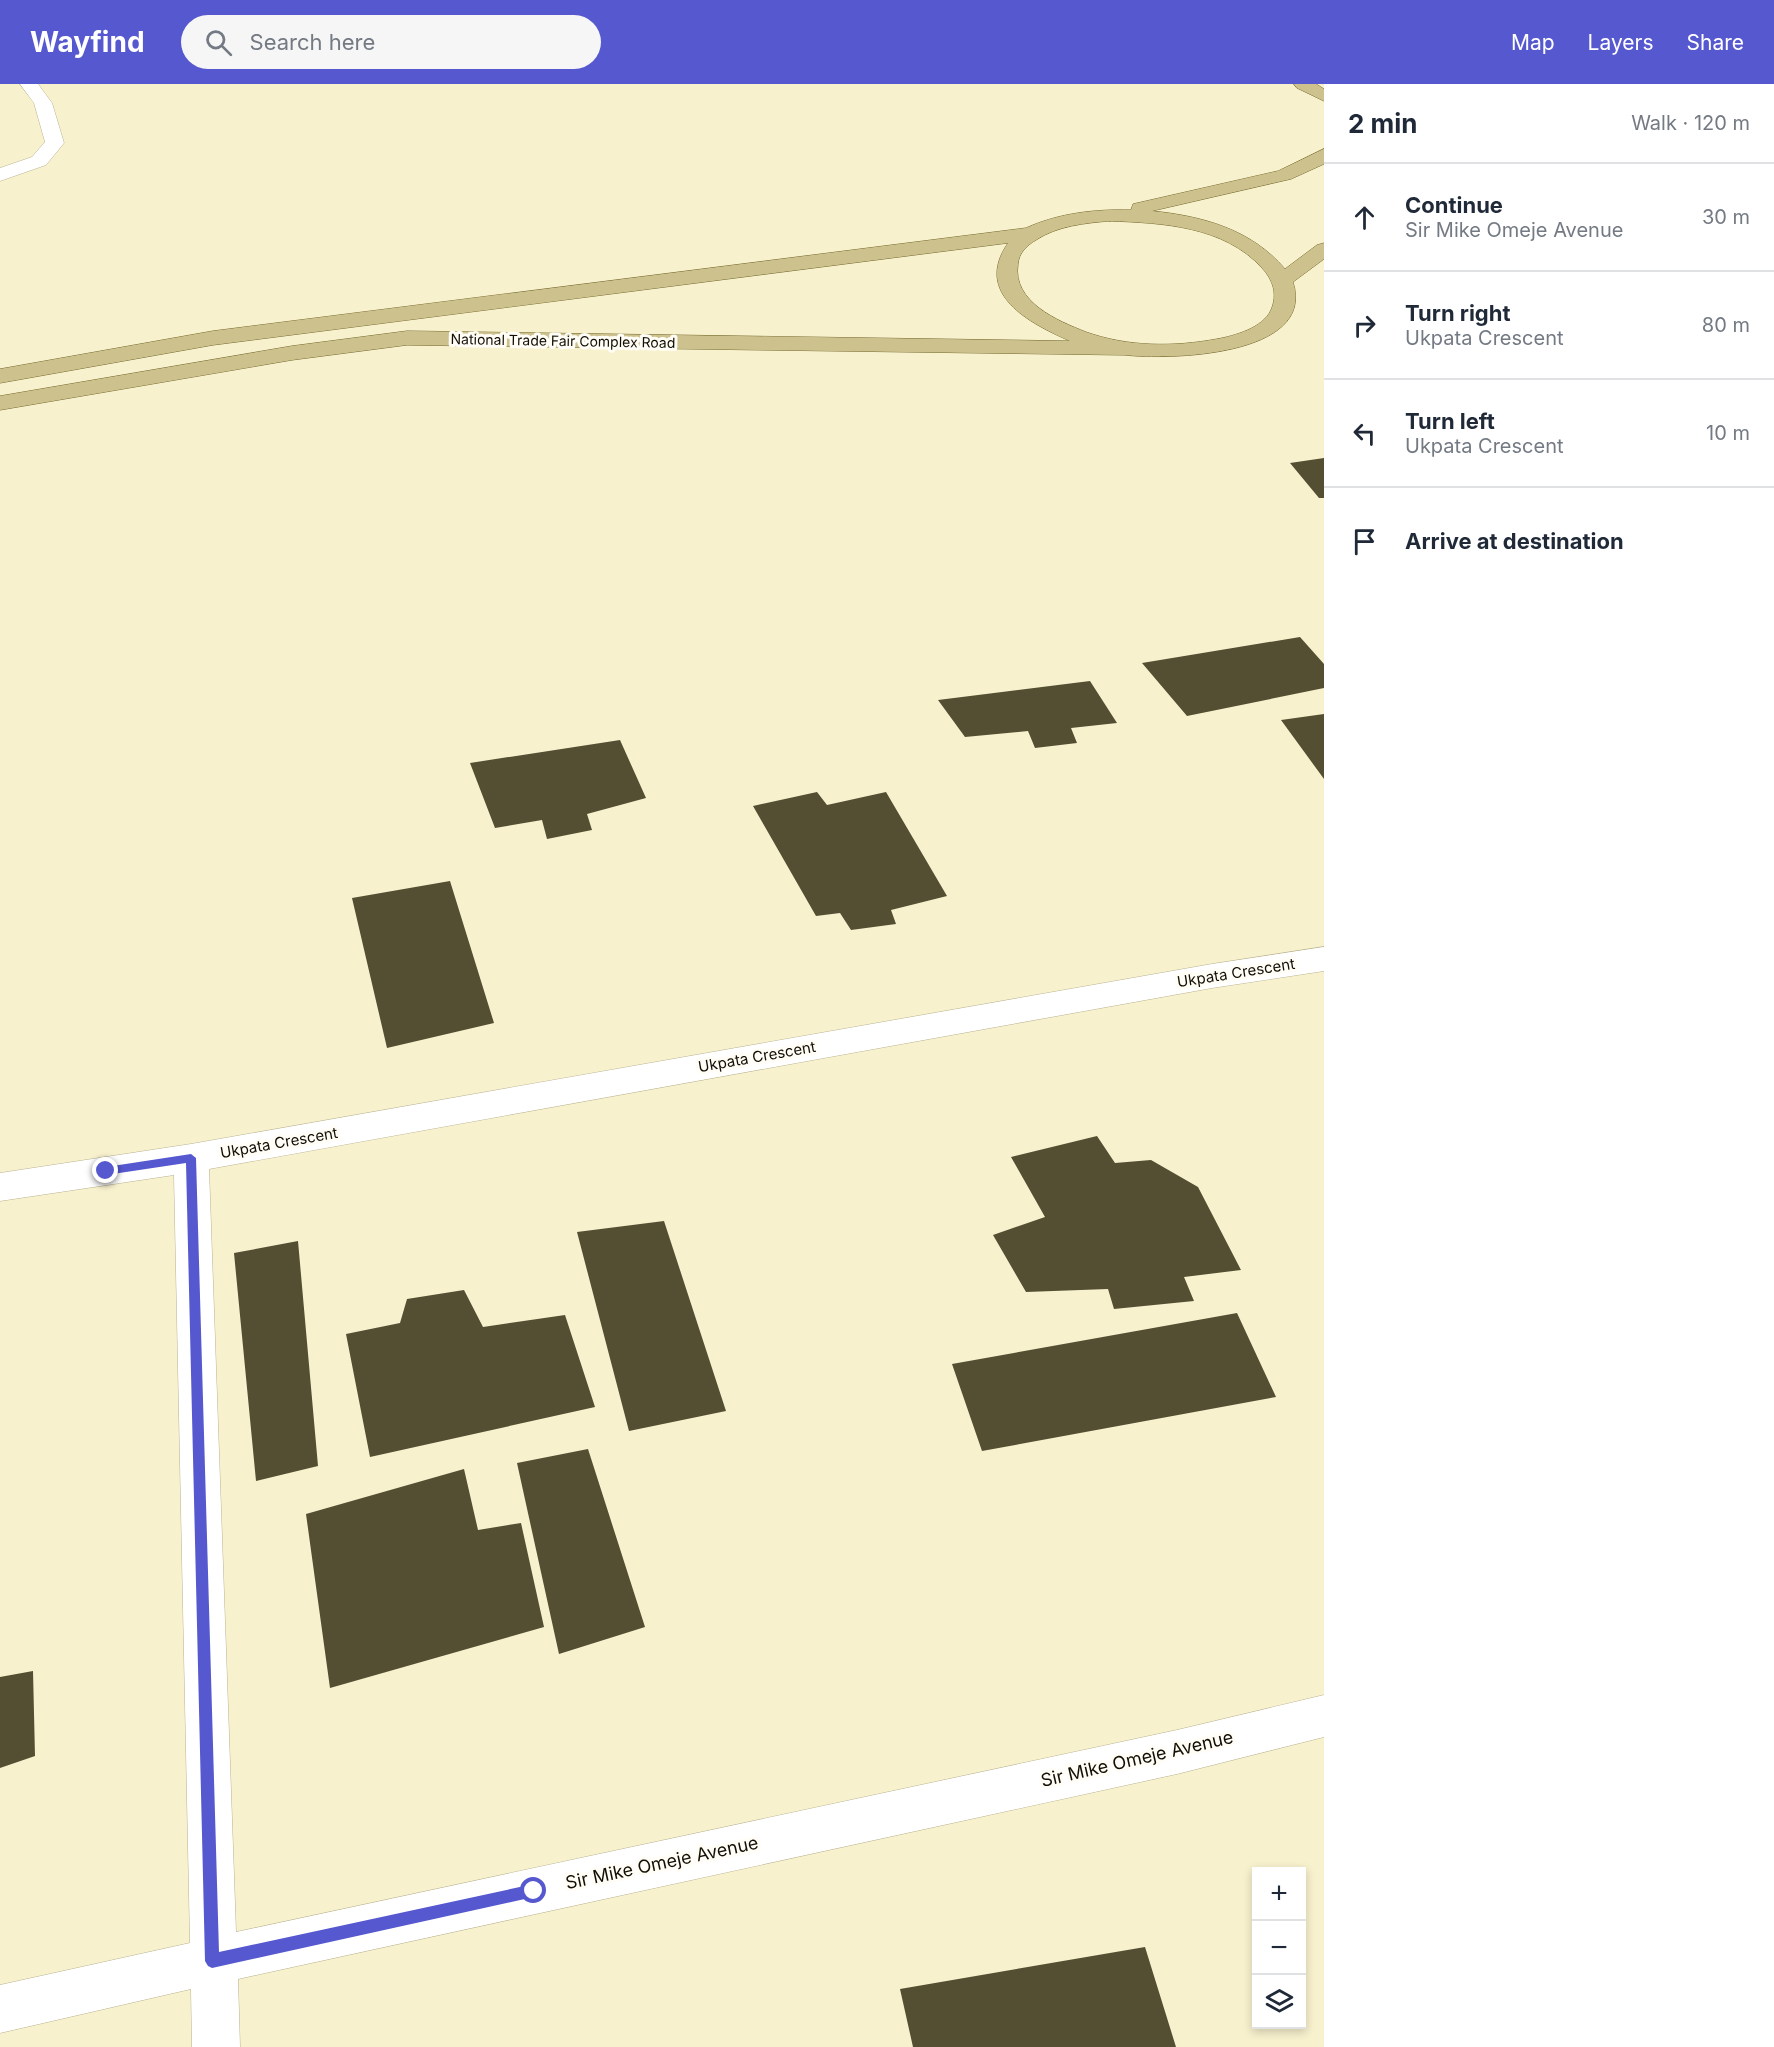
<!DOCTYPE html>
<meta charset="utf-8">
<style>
body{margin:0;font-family:Inter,sans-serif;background:#f6f6f7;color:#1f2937}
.controls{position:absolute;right:18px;bottom:18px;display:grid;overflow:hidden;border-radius:0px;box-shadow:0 3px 9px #0003}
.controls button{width:54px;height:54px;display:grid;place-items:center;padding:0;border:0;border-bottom:2px solid #e0e1e3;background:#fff;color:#1f2937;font:30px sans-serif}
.stop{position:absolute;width:18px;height:18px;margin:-14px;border:4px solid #5658cf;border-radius:50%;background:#fff}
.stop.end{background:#5658cf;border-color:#fff;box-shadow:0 2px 6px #0008}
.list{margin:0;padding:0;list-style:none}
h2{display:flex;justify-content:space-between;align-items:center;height:78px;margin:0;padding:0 24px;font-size:26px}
h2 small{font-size:20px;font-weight:400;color:#747a83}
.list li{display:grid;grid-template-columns:39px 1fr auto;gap:18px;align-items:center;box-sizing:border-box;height:108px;padding:0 24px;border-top:2px solid #e0e1e3}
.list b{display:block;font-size:22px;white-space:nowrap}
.list p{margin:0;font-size:20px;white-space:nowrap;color:#747a83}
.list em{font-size:20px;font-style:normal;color:#747a83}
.icon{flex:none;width:33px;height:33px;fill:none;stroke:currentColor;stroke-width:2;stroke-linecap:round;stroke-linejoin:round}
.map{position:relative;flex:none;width:1324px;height:1963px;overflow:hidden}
header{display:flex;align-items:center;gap:36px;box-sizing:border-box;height:84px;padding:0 30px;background:#5658cf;color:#fff}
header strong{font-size:28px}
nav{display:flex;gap:33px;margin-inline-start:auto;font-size:21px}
.search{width:420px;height:54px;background:#f6f6f7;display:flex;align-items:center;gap:15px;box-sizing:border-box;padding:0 21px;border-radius:33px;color:#747a83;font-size:22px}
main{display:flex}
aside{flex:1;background:#fff}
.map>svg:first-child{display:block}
</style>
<header>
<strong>Wayfind</strong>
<div class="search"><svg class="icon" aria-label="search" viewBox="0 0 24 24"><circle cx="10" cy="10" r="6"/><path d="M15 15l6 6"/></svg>Search here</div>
<nav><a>Map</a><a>Layers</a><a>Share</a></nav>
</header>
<main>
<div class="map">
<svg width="1324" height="1963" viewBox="0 0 1324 1963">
<rect width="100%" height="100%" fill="#f8f1ce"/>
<path fill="#544e33" d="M1324,374V414H1319L1290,379Z
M1300,553L1324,580V604L1187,632L1142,579Z
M1090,597L1117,639L1071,644L1077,659L1035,664L1028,647L965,653L938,616Z
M1324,630V695L1281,636Z
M620,656L646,714L587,730L592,746L547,755L542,736L495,744L470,679Z
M817,708L827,721L886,708L947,812L891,826L896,840L851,846L840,829L816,832L753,722Z
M450,797L494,939L387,964L352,814Z
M1097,1052L1115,1079L1151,1076L1198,1103L1241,1186L1184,1193L1194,1217L1114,1225L1108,1205L1026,1208L993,1151L1045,1133L1011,1073Z
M664,1137L726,1327L629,1347L577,1148Z
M298,1157L318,1382L256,1397L234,1169Z
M464,1206L483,1243L565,1231L595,1323L370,1373L346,1250L400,1239L407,1215Z
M1237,1229L1276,1313L982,1367L952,1280Z
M588,1365L645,1543L559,1570L517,1379Z
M464,1385L478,1446L521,1439L544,1543L330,1604L306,1430Z
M33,1587L35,1672L0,1684V1593Z
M1145,1863L1176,1963H913L900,1905Z"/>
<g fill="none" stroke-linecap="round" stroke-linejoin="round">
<g stroke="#b9b291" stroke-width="1">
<path id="minor" d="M20,0H38L52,19L64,59L46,81L0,97V84L32,73L45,58L34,19Z
M1324,863V887L1212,904L209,1085L236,1848L1177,1646L1324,1611V1653L1177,1690L238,1895L240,1963H192L191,1905L0,1949V1901L190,1859L174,1091L0,1117V1089L191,1060L1212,880Z"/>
</g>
<g stroke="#75692d" stroke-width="1">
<path id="major" d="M1294,0H1316L1324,5V17L1297,4Z
M1324,65V80L1291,95L1152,127C1202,132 1251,145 1285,185L1317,161L1324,159V175L1293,198C1317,273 1167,276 1125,271L407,261L292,276L0,326V312L292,262L407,247L1070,257C1029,239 973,210 1008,159L213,261L0,299V285L213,247L1026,144C1059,129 1096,125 1131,126L1133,120L1278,87ZM1110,137C1163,139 1224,142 1262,184C1273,196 1278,210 1271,226C1263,244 1234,252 1217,255C1174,263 1128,263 1086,248C1058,237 1012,218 1018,180C1019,169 1026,162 1036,156C1057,142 1085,139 1110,137Z"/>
</g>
<use href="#minor" fill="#fff" fill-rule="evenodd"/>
<use href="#major" fill="#cdc28e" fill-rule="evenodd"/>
</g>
<path fill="#5658cf" d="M191,1070L196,1074L219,1868L534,1800L538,1802L540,1807L538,1812L212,1884L208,1882L205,1877L186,1079L106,1091L101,1087L106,1083Z"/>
<g text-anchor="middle" stroke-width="6" stroke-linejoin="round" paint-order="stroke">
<g font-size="14" fill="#120f04" stroke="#fffdf6">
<text transform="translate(563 257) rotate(1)" y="5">National Trade Fair Complex Road</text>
</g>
<g font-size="15" fill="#120f04" stroke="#fffdf6">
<text transform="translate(1236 889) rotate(-9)" y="5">Ukpata Crescent</text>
<text transform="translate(757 973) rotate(-10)" y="5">Ukpata Crescent</text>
<text transform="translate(279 1059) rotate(-10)" y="5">Ukpata Crescent</text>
</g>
<g font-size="18" fill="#120f04" stroke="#fffdf6">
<text transform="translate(1137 1675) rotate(-13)" y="6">Sir Mike Omeje Avenue</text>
<text transform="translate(662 1779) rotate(-12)" y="6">Sir Mike Omeje Avenue</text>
</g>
</g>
</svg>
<div class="controls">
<button>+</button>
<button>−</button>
<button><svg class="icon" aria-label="layers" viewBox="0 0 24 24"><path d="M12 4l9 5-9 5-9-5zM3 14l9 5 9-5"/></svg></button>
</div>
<div class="stop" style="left:534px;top:1807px"></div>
<div class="stop end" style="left:106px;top:1087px"></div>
</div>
<aside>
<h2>2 min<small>Walk · 120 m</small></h2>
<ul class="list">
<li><svg class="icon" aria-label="ahead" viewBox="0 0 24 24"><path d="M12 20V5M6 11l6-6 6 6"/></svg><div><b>Continue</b><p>Sir Mike Omeje Avenue</p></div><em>30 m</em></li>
<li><svg class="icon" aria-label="right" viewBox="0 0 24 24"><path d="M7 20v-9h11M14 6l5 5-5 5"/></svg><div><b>Turn right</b><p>Ukpata Crescent</p></div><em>80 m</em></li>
<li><svg class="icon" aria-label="left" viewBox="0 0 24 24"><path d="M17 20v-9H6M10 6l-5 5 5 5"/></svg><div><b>Turn left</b><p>Ukpata Crescent</p></div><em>10 m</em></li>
<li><svg class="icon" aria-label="arrive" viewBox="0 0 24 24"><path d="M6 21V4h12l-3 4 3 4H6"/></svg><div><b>Arrive at destination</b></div></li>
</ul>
</aside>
</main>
